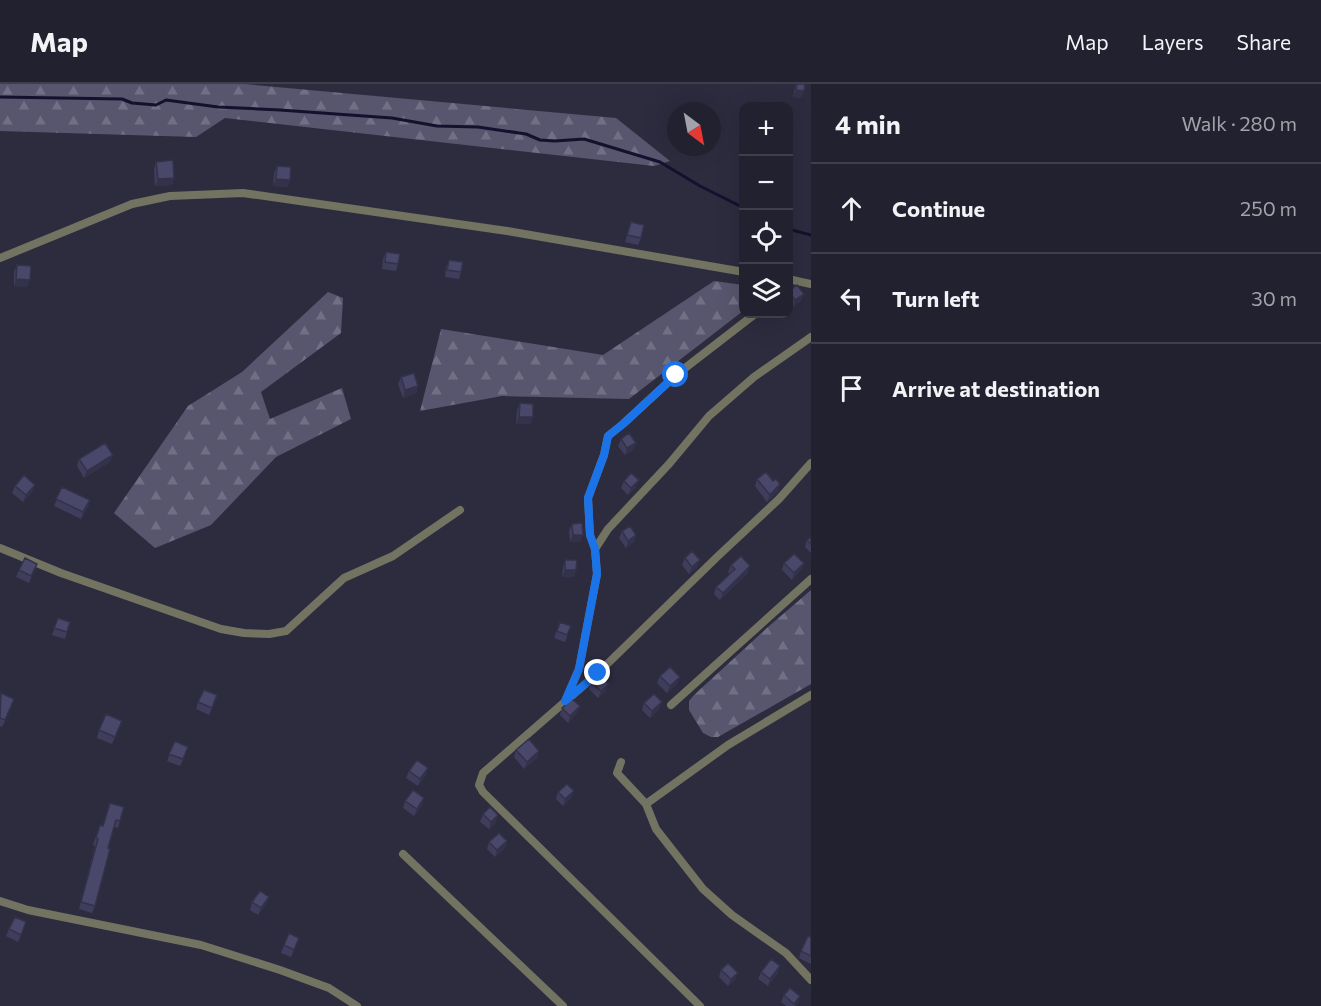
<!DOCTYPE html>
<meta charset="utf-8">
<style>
body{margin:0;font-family:Commissioner,sans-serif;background:#2e2e3b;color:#f1f3f6}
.controls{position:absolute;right:18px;top:18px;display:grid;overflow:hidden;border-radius:12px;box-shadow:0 6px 24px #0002}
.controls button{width:54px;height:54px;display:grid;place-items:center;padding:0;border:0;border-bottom:2px solid #3f3e4b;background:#22212f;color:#f1f3f6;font:30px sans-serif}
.compass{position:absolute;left:667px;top:18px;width:54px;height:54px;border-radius:50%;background:#22212f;box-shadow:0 6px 24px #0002;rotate:148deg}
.stop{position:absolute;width:18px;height:18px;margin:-14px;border:4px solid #1a73e8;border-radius:50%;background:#fff}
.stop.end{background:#1a73e8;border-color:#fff;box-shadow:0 2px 6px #0008}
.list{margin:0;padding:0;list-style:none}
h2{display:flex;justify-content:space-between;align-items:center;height:78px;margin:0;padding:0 24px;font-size:26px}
h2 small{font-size:20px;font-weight:400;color:#a2a3aa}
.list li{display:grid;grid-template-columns:39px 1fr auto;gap:18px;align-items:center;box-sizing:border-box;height:90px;padding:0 24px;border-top:2px solid #3f3e4b}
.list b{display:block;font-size:22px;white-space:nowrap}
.list em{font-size:20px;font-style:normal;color:#a2a3aa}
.icon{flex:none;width:33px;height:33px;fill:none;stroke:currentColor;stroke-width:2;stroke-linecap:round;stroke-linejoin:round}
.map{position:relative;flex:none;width:811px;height:922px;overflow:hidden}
header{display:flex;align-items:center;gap:36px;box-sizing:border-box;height:84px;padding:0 30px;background:#22212f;border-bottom:2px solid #3f3e4b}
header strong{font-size:28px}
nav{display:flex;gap:33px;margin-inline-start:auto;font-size:21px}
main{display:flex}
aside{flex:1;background:#22212f}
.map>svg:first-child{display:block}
</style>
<header>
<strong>Map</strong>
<nav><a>Map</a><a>Layers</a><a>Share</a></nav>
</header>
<main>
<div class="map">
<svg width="811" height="922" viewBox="0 0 811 922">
<defs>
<pattern id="forest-firs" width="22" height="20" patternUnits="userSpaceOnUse" patternTransform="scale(1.5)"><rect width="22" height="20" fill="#57566e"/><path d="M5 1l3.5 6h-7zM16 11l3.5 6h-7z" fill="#706f84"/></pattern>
</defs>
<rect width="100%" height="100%" fill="#2d2c3f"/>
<path fill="url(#forest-firs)" d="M0,0H244L616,34L670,77L654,82L225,34L196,53L0,47Z
M714,197L743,201V227L629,315L502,312L420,327L441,245L603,271Z
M328,208L343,214L341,249L261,308L270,335L342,304L351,335L276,373L211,441L155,464L114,429L188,322L242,288Z
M811,506V600L718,653H711L703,649L689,626V617L694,611L768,543Z"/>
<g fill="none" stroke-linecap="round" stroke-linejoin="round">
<path stroke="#15102e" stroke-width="3" d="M0,13L122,15L132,19L156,21L166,16L218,23L280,26L392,34L437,42L478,43L526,50L540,56L555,57L584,55L660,78L700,102L744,124
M788,145L811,151"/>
<path stroke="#737361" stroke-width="8" d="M0,174L132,120L170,112L243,109L507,147L744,188
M788,195L811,200
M0,464L61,489L221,545L244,549L269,550L286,547L344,494L393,472L460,426
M595,465L608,445L669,380L709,332L754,293L811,253
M566,615L579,585L597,490L595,465L590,451L588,414L604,371L608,352L623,340L676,291L755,230
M671,621L811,495
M621,678L617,689L646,720L656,745L703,805L732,831L786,869L811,896
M646,720L728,661L811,611
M403,770L563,922
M0,817L28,826L201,861L280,886L329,904L357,922
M700,922L483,708L479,701L483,689L598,589L717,473L779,415L811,379"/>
</g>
<path fill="#3f3d5b" d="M796,0H805L801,14L793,13Z
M156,78L174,94L172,101L155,102L154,85Z
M277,82L290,96L287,103L273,102L274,89Z
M631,138L641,154L638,161L625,158Z
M386,168L398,180L396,187L382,185L383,175Z
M449,176L461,188L459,195L445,193L446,183Z
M17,181L27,203L14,202V188Z
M789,207L804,210L801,217L793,223L789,217Z
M401,293L418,302L416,309L403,314L398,300Z
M520,319L533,333L530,340H516L517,326Z
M621,355L636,359L633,366L625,371L618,362Z
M79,375L110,378L84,394L77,382Z
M757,395L773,397L780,400L778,407L767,418L755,402Z
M624,397L636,403L628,411L621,404Z
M15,402L32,408L23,418L12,409Z
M62,403L90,416L88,423L81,435L54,422Z
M572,440L580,458H570L569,447Z
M622,447L636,451L634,458L626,464L619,454Z
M811,453V469L805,463L807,456Z
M685,474L697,483L689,490L682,481Z
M565,476L576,486L574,493H562L563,483Z
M784,479H804L801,486L792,496L782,486Z
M731,481L748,489L720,516L714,510L716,503L730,490L728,488Z
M19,486L34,487L29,499L16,493Z
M58,534L70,538L65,555L52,551Z
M560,538L571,542L565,558L554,554Z
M660,592L677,600L667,609L657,599Z
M591,598L606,607L598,614L589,605Z
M0,610L12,622L2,643L0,642Z
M217,611L209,631L196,625L198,618Z
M644,619L659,625L650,634L642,626Z
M562,624L577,629L568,639L560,631Z
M122,637L112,660L97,654L99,646Z
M175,657L186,670L180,682L167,677Z
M516,666L539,667L537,674L524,685L514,673Z
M409,687L426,691L418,702L406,694Z
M558,708L571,714L563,722L556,715Z
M424,714L422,721L414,732L403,724L405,717Z
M110,719L120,737L118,744L114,743L108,764L95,822L92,829L79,825L95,762L93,761L97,748L100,741L103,742Z
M483,730L496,738L489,745L480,738Z
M507,757L505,764L495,773L487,765L489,758Z
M269,813L266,820L258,831L250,826L252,818Z
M9,845H24L18,858L6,852Z
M299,854L291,873L281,869L284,861Z
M811,854V880L799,874L801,867Z
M721,886L735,896L728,902L719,893Z
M761,888L778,889L768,902L758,895Z
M784,911L798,919L795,922H786L781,918Z"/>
<path fill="#33324a" d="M796,6L804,7L801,14L793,13Z
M174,94L172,101L155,102L158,95Z
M276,95L290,96L287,103L273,102Z
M16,195L30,196L27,203L14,202Z
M804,210L801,217L793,223L795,216Z
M418,302L416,309L403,314L405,306Z
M519,333H533L530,340H516Z
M636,359L633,366L625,371L627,364Z
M113,371L110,378L84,394L87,387Z
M639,396L636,403L628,411L631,404Z
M780,400L778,407L767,418L770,411Z
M35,401L32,408L23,418L26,411Z
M90,416L88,423L81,435L83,428Z
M573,451H583L580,458H570Z
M636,451L634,458L626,464L628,457Z
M700,476L697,483L689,490L692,483Z
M804,479L801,486L792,496L794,489Z
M750,482L748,489L720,516L723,509Z
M565,486H576L574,493H562Z
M680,593L677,600L667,609L670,602Z
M609,600L606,607L598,614L601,607Z
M662,618L659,625L650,634L652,627Z
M580,622L577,629L568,639L570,632Z
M539,667L537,674L524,685L527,678Z
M428,684L426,691L418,702L420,695Z
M574,707L571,714L563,722L565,715Z
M424,714L422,721L414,732L417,725Z
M498,731L496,738L489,745L491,738Z
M507,757L505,764L495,773L497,766Z
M269,813L266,820L258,831L261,824Z
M780,882L778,889L768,902L770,895Z
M738,889L735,896L728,902L731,895Z
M800,912L798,919L795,922H794Z"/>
<path fill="#49476a" stroke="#33324a" stroke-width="1.5" d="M797,0H805L804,7L796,6Z
M173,76L174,94L158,95L156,78Z
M277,82L291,83L290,96L276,95Z
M631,138L644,141L641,154L627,151Z
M386,168L400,170L398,180L385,178Z
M449,176L463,178L461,188L447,186Z
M17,181L31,182L30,196L16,195Z
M797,201L804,210L795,216L789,207Z
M414,289L418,302L405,306L401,293Z
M520,319L533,320V333H519Z
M629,349L636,359L627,364L621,355Z
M105,359L113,371L87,387L79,375Z
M766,388L773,397L776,395L780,400L770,411L757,395Z
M631,389L639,396L631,404L624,397Z
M24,391L35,401L26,411L15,402Z
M62,403L90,416L83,428L56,415Z
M582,439L583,451H573L572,440Z
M630,442L636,451L628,457L622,447Z
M811,453V460L807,456Z
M692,467L700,476L692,483L685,474Z
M794,470L804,479L794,489L784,479Z
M741,472L750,482L723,509L716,503L735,485L731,481Z
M25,474L37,480L31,492L19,486Z
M565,476H577L576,486H565Z
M58,534L70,538L67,548L54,544Z
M560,538L571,542L567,551L557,547Z
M670,583L680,593L670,602L660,592Z
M599,591L609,600L601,607L591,598Z
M204,606L217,611L212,624L198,618Z
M1,609L14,615L5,636L0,634Z
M654,610L662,618L652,627L644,619Z
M572,615L580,622L570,632L562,624Z
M106,630L122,637L115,653L99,646Z
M529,655L539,667L527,678L516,666Z
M175,657L188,663L183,675L169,670Z
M417,676L428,684L420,695L409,687Z
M567,700L574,707L565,715L558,708Z
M413,706L424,714L417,725L405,717Z
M110,719L124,723L120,737L116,736L108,764L110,765L95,822L81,818L98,755L96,754L100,741L103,742Z
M490,723L498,731L491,738L483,730Z
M499,749L507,757L497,766L489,758Z
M260,807L269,813L261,824L252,818Z
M15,833L26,838L21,851L9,845Z
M289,849L299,854L294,866L284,861Z
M808,852L811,854V872L801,867Z
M771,875L780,882L770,895L761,888Z
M728,879L738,889L731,895L721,886Z
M790,904L800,912L794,920L784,911Z"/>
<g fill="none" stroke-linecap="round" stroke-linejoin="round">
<path stroke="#1a73e8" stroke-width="8" d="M598,589L565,617L579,585L597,490L595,465L590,451L588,414L604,371L608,352L623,340L676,291"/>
</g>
</svg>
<div class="controls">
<button>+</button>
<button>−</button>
<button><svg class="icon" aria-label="locate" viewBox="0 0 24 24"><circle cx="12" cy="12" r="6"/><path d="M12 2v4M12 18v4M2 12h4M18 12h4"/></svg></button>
<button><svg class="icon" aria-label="layers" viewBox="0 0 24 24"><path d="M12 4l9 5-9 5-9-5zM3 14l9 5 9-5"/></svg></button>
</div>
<svg class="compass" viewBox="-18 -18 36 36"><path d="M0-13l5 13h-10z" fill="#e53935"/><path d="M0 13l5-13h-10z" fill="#a2a3aa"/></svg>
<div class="stop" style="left:676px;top:291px"></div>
<div class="stop end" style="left:598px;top:589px"></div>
</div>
<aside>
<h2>4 min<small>Walk · 280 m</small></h2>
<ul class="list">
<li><svg class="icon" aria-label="ahead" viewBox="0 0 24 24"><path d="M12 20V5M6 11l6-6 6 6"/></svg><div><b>Continue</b></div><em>250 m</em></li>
<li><svg class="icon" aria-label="left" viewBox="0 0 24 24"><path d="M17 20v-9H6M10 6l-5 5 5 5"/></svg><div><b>Turn left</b></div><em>30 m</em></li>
<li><svg class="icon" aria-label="arrive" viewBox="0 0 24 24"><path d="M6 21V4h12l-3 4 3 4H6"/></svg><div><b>Arrive at destination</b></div></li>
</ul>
</aside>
</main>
